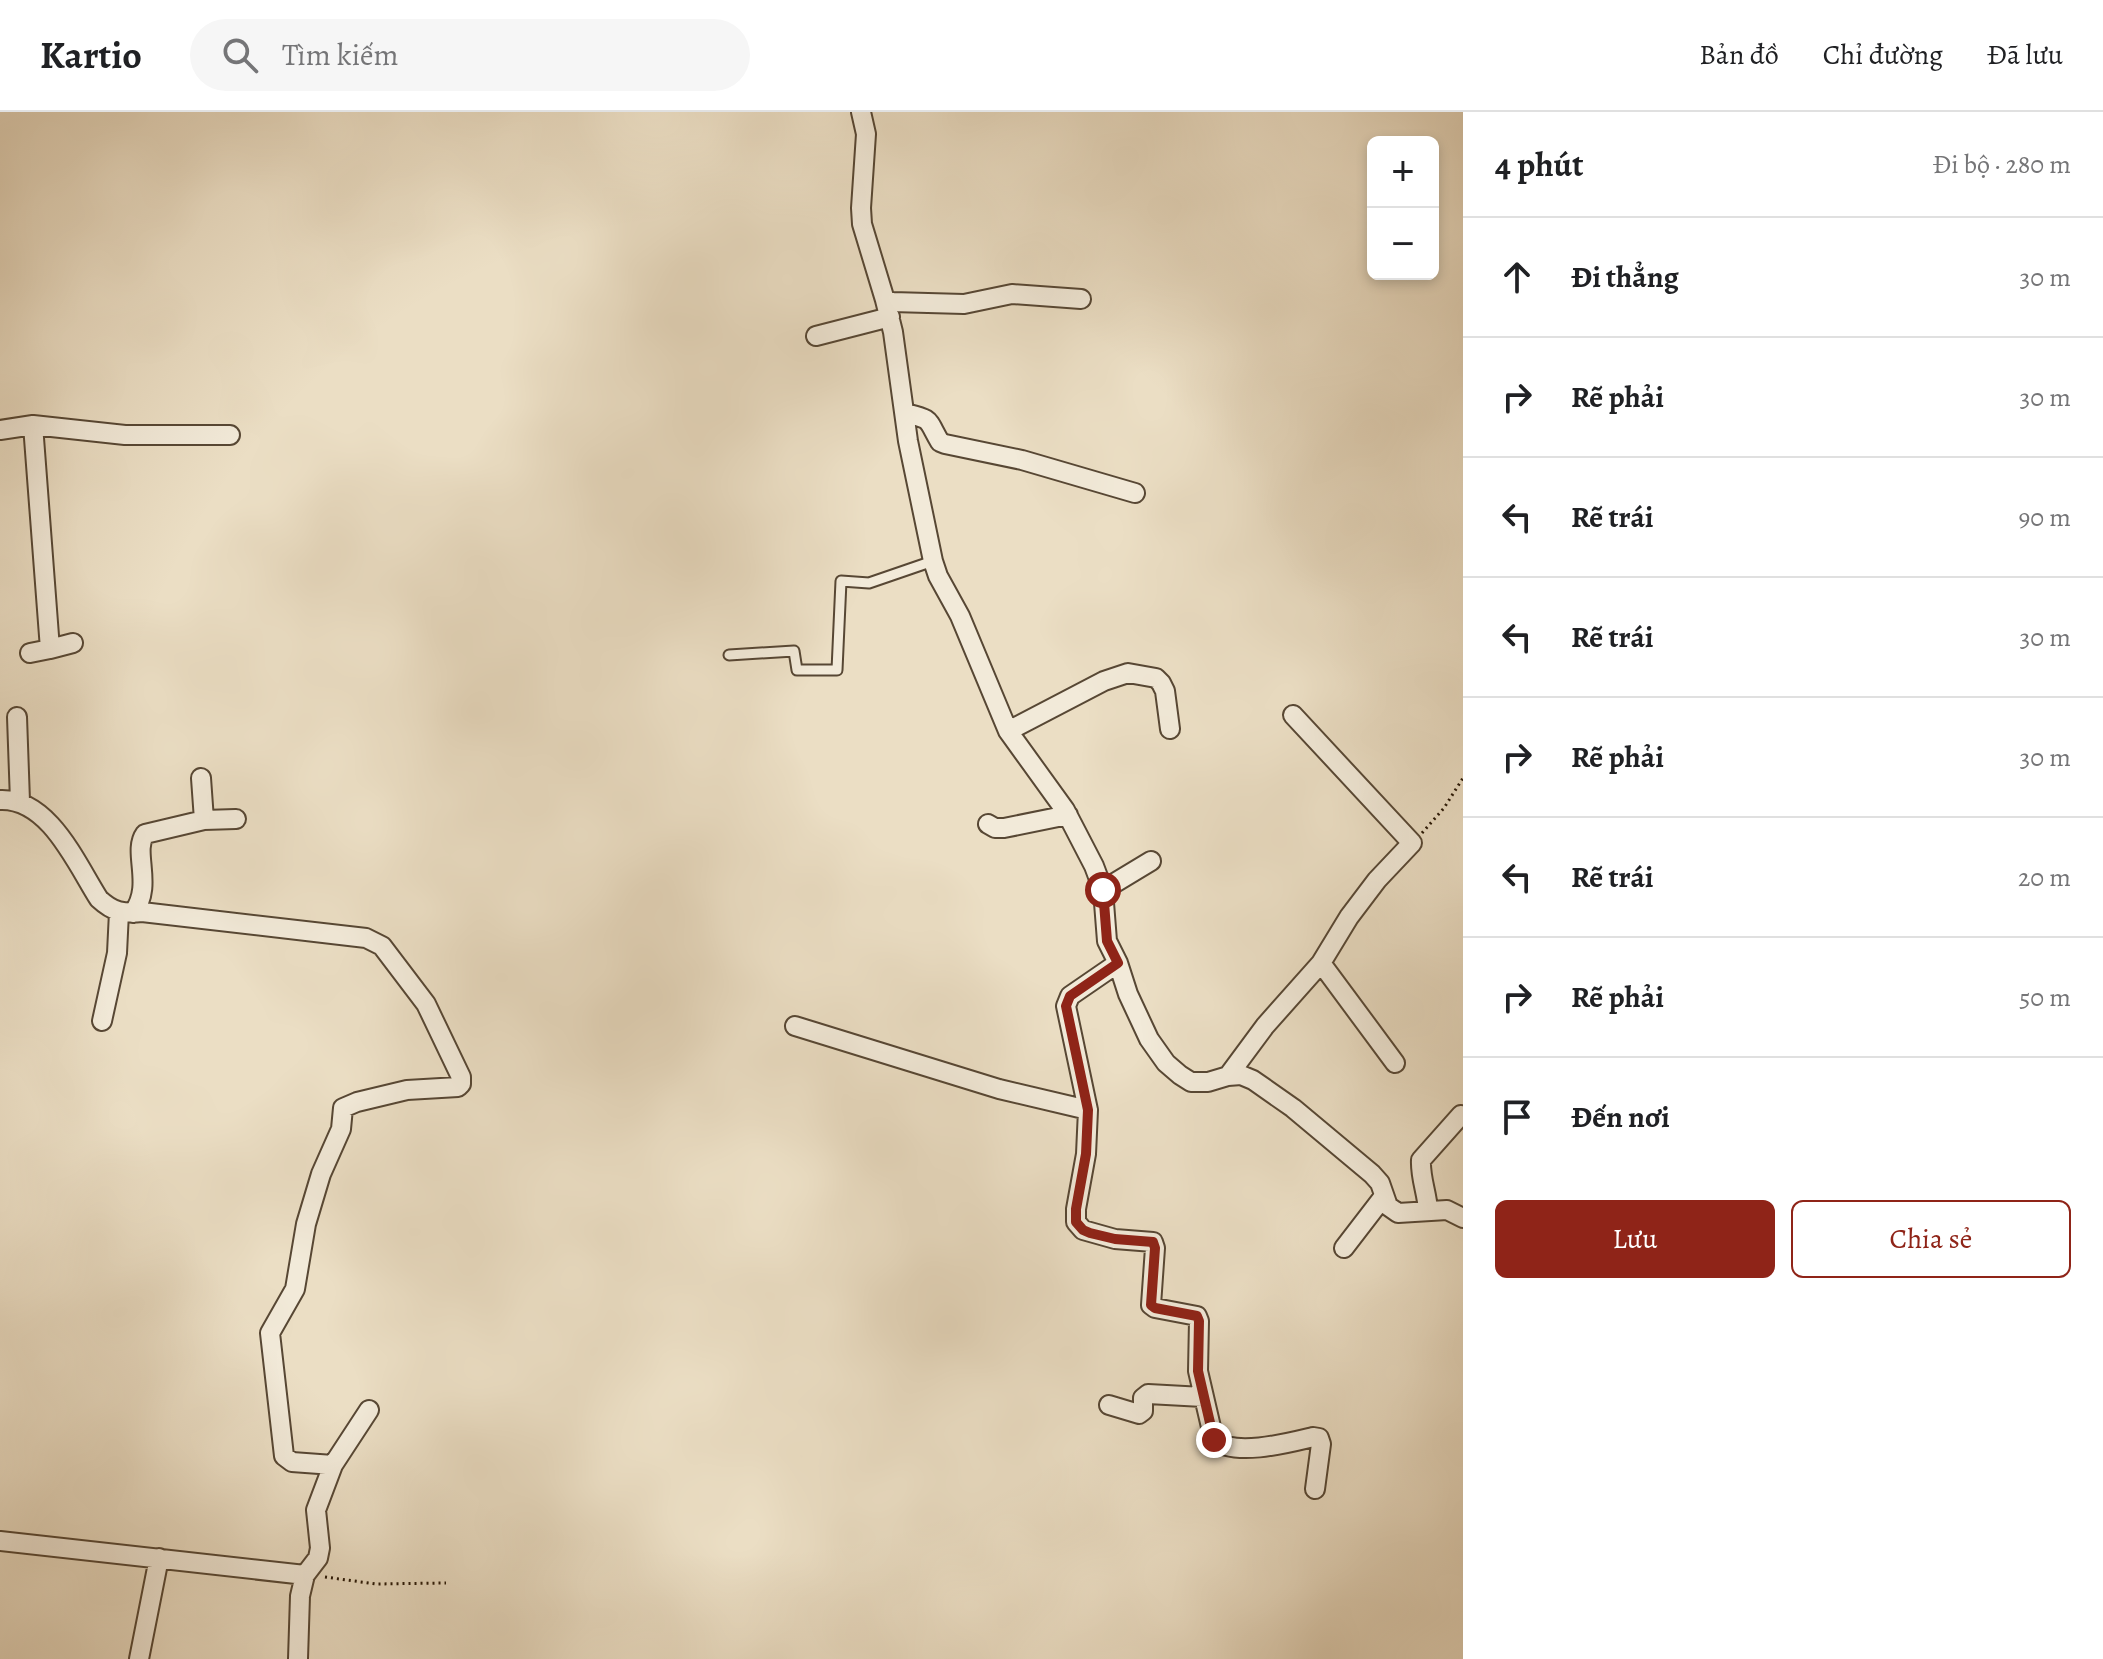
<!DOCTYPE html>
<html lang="vi">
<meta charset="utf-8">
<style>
body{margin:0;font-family:Alegreya,serif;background:#f6f6f6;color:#202124}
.controls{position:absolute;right:24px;top:24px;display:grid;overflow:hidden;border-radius:12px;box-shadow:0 4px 12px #0003}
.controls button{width:72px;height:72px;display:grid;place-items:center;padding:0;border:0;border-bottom:2px solid #e0e0e0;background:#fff;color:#202124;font:40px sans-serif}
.stop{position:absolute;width:24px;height:24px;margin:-18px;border:6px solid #8f2418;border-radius:50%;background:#fff}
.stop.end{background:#8f2418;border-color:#fff;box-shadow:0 2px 8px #0008}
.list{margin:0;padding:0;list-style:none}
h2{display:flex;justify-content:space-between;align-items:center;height:104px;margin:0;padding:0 32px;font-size:34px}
h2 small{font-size:26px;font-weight:400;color:#757577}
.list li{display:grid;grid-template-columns:52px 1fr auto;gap:24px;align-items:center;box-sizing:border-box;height:120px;padding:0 32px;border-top:2px solid #e0e0e0}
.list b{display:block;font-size:30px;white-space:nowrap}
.list em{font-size:26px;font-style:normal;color:#757577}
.actions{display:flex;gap:16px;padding:24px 32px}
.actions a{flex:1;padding:18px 0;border:2px solid #8f2418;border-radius:12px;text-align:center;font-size:28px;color:#8f2418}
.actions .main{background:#8f2418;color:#fff}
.icon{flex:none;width:44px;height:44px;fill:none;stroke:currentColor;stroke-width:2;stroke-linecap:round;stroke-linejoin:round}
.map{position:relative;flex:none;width:1463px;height:1547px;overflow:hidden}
header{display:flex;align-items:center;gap:48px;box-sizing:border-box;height:112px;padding:0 40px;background:#fff;border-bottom:2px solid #e0e0e0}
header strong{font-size:38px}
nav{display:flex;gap:44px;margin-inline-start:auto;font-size:28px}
.search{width:560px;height:72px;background:#f6f6f6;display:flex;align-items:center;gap:20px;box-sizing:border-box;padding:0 28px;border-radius:44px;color:#757577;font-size:30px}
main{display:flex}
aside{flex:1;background:#fff}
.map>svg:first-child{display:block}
</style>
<header>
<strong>Kartio</strong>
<div class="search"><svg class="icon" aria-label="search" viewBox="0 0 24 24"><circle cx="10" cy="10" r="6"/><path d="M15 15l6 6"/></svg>Tìm kiếm</div>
<nav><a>Bản đồ</a><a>Chỉ đường</a><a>Đã lưu</a></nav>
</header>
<main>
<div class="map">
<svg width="1463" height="1547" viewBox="0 0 1463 1547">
<rect width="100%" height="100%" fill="#ebdec4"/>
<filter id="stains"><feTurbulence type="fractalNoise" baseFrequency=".0025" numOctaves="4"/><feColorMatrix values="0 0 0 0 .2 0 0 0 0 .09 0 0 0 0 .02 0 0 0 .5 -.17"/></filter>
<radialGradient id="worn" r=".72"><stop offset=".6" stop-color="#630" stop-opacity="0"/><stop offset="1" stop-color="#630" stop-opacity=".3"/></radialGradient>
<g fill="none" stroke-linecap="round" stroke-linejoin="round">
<g stroke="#574734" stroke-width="13">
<path id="lane" d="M729,543L794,539L797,558H837L841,469L869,471L933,449"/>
</g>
<g stroke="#574734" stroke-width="22">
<path id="street" d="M861,0L866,22L861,96L862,112L885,188L893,220L908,329L933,449L938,464L960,504L1008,619L1065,698L1094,754L1103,778L1107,829L1118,851L1128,882L1149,927L1166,951L1180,963L1191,970H1208L1228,964L1241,963L1253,968L1293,996L1372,1062L1380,1071L1388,1094L1398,1101L1447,1098L1463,1106
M885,188L892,190L964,192L1012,182L1081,187
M816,224L890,205
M905,301C933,308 926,306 940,330L945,332L1022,348L1135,381
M0,318L33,313L125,323H230
M50,537L73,531
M30,541L50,537L33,313
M17,605L20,689
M1008,619L1104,569L1128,561L1156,566L1161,571L1165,579L1170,617
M0,688C49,686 76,751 99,787C113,800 123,802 142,800L366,826L382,834L426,892L461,965V972L458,975L407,978L357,990L343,996L341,1017L321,1062L306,1112L295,1177L270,1221L284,1344L292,1350L333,1353
M204,708L236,707
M988,712L995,716H1004L1068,703
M1103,778L1151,749
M133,801C154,773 132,740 145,722L204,708L201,666
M1118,851L1070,884L1066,894L1088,998L1086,1042L1076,1097V1110L1083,1118L1115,1127L1153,1130L1155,1136L1151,1193L1155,1196L1197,1204L1199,1209L1198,1259L1214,1328C1235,1345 1288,1331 1313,1325L1319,1326L1321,1332L1315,1377
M1321,851L1395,951
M102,909L117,841L119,800
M795,914L999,977L1088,998
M1228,964L1265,914L1321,851L1349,805L1377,768L1412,731L1293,603
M1428,1098C1427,1081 1420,1065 1421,1048L1461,1003
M1344,1136L1384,1084
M1109,1293L1139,1302L1143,1299V1286L1148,1282L1203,1285
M0,1429L305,1463
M139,1547L159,1446
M298,1547L300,1484L305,1463L318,1446L320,1436L316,1398L333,1353L369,1298"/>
</g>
<path stroke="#261504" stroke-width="3" stroke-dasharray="2 4" stroke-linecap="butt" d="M1422,721L1444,696L1463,666
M325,1465L376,1472L446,1471"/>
<use href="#lane" stroke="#f2ead9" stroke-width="9"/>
<use href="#street" stroke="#f2ead9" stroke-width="18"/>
</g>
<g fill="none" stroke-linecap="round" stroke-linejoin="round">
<path stroke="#8f2418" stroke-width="10" d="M1103,778L1107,829L1118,851L1070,884L1066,894L1088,998L1086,1042L1076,1097V1110L1083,1118L1090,1121L1115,1127L1153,1130L1155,1136L1151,1193L1155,1196L1197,1204L1199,1209L1198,1259L1214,1328"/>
</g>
<rect width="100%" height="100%" filter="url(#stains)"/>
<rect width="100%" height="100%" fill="url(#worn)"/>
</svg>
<div class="controls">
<button>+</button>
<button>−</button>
</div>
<div class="stop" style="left:1103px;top:778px"></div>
<div class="stop end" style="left:1214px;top:1328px"></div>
</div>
<aside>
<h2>4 phút<small>Đi bộ · 280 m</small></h2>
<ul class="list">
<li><svg class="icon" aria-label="ahead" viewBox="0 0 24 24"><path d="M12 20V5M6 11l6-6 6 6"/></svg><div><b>Đi thẳng</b></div><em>30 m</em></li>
<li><svg class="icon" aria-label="right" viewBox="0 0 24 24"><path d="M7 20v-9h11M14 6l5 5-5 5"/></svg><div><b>Rẽ phải</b></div><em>30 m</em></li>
<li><svg class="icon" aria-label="left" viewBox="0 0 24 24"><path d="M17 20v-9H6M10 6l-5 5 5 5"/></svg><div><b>Rẽ trái</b></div><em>90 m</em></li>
<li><svg class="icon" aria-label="left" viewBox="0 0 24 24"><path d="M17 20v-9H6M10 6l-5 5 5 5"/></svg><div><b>Rẽ trái</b></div><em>30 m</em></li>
<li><svg class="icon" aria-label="right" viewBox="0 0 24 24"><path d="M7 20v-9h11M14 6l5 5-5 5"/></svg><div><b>Rẽ phải</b></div><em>30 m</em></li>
<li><svg class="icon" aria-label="left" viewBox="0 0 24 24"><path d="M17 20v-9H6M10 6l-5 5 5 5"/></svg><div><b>Rẽ trái</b></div><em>20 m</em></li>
<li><svg class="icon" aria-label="right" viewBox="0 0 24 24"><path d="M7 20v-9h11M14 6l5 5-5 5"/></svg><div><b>Rẽ phải</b></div><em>50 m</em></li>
<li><svg class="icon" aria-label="arrive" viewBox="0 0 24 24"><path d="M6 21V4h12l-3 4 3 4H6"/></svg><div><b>Đến nơi</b></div></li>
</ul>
<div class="actions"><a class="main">Lưu</a><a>Chia sẻ</a></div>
</aside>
</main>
